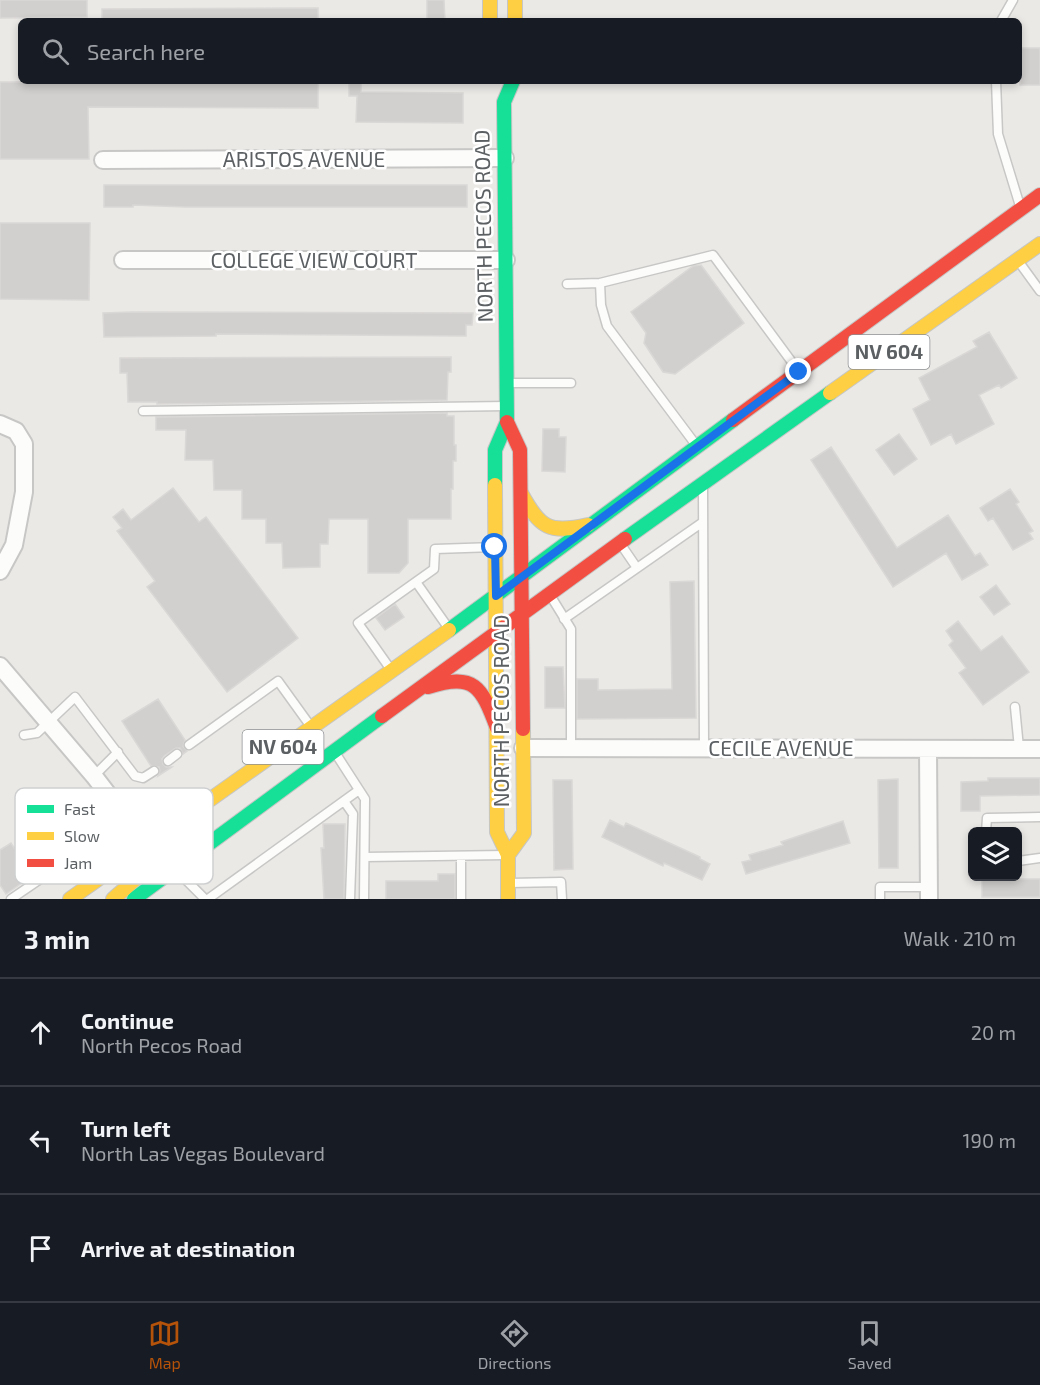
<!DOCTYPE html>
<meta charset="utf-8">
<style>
body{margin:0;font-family:"Exo 2",sans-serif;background:#20242c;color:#f1f3f6}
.controls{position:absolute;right:18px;bottom:18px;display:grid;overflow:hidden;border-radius:9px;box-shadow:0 3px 9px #0003}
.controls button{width:54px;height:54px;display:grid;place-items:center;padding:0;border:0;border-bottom:2px solid #363941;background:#171b24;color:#f1f3f6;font:30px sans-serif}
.stop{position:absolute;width:18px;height:18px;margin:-14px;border:4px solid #1a73e8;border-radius:50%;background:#fff}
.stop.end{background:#1a73e8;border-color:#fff;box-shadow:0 2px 6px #0008}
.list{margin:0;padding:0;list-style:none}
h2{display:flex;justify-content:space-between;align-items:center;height:78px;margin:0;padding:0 24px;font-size:26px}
h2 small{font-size:20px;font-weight:400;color:#9ea1a6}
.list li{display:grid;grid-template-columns:39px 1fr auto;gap:18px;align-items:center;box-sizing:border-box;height:108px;padding:0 24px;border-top:2px solid #363941}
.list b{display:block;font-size:22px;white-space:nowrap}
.list p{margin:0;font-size:20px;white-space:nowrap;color:#9ea1a6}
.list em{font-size:20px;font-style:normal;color:#9ea1a6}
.icon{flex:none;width:33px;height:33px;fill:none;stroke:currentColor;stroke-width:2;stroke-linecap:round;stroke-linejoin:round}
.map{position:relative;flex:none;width:1040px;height:899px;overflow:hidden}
.search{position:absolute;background:#171b24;box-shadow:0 3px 9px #0003;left:18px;right:18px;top:18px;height:66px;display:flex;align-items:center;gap:15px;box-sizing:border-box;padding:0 21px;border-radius:9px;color:#9ea1a6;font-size:22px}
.sheet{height:402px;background:#171b24}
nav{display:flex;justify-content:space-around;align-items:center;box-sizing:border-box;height:84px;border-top:2px solid #363941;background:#171b24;font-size:16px;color:#9ea1a6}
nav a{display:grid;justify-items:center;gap:3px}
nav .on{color:#b45309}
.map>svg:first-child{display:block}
</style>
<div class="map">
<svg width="1040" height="899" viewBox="0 0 1040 899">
<rect width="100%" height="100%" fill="#ebe9e6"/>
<path fill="#d2d0cf" stroke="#dad8d6" stroke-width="1.5" d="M0,0H87V17L0,18Z
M427,0H444L445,21H427Z
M318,8V21H102V9Z
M1020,48H1040V85H1020Z
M318,81V108L88,107L89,159H0V82Z
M349,81H361V92L463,93V123L356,122L357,96H349Z
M104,185H467V207H186L133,205V207H104Z
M0,223H90L89,300L0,299Z
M701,265L744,323L675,374L663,372L644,343L646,333L631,312L693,266Z
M132,312L473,313L472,325H466V336L216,334V336L104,337L103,313Z
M989,332L1017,378L1001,388L999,385L979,395L994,424L956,444L951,434L931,445L913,409L930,400L919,378L977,347L973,341Z
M451,357V372H448L447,400L157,404V402H128L127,373H120V358Z
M447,413V416H454V445H456V461H453V489H451V519H408V563L399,573H368V519H329L328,544H320V567L283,568L282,543H266V519H242V490H214L213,460H185L186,430H156V417Z
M543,429H559V437H566L565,472L542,471Z
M899,434L917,459L894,475L876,450Z
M831,447L897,548L948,515L975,556L980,553L988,565L962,580L946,553L893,587L811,460Z
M173,488L199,522L206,517L298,638L227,692L147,587L155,581L117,531L122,528L113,517L123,509L131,520Z
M1010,489L1019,502L1016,504L1033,531L1029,533L1033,539L1013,550L993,518L988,521L980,508Z
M694,581L696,718L577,719V679H598V690L672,689L670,582Z
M996,585L1010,604L994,615L980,597Z
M395,604L404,617L385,630L376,618Z
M958,621L981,651L1002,636L1029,672L983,705L959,673L966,668L949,645L953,641L946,631Z
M545,667H563L565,708H545Z
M158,699L185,740L183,746L187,751L183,754L180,748H176L164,756L162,759L163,764L166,767H172L158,776L160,771L159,767L151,766L122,721Z
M988,778H1040V795L980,796V811H961V782L988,781Z
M898,779V868H879L878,780Z
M553,780H572L573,869L554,870Z
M610,820L624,827L626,823L700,857V859L710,864L702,880L664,863L663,866L602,837Z
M843,821L850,843L746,874L742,862L751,860L749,855L783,845L781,842Z
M65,824L78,844L6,894L0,885V850L11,843L18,854Z
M323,824H345L344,899H324L321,848H324Z
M438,874H455V899H386V881H438Z
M982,879H1040V897H982Z"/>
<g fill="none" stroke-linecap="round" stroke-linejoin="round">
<g stroke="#c7c7c6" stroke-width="11">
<path id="lane" d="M1001,21L1013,0
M996,81L998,134L1020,206
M1019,262L1040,291
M600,283L601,305L607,326L696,445
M567,284L600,283L713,255L797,369
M508,383H571
M143,411L507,406
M703,488L704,749
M622,546L637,568
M416,582L447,626
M550,595L571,629V748
M564,619L703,522
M389,667L358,623L434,569L435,549L495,547
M1015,707L1019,748
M24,735L37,733L75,697L135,776L143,778L154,771
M189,745L278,681L309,724
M336,754L365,799L364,899
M168,761L177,754
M94,776L118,752
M344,801L353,814L350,899
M986,832L987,818L1040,817
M461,856V899
M365,857L505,855
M1018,861L1040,858
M178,872L205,899
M510,883L561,882L562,899
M11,899L77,854L98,832
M208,899L359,790
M880,899V887H929"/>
</g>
<g stroke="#c7c7c6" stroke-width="20">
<path id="street" d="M103,160L505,158
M123,260H506
M0,424L16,431L24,444V492L14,545L0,571
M0,666L94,776L146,844
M523,748L1040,749
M928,749L929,899"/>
</g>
<g stroke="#c5c6c5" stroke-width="16">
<path id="fast" d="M495,485V450L507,422L504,102L513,81
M625,539L830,393
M449,630L733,420
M134,899L382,716"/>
</g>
<g stroke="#c5c6c5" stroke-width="16">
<path id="slow" d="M490,0V21
M515,0V21
M830,393L1040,244
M495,485L497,832L508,855V899
M521,493C540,528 549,534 588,525
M508,855L524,833L523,729
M70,899L449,630
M113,899C129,884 155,869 146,844"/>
</g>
<g stroke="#c5c6c5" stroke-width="16">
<path id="jam" d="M733,420L1040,195
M507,422L520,450L523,729
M428,687C475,673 481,686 497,728
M382,716L625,539"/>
</g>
<use href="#lane" stroke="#fcfcfb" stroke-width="8"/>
<use href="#street" stroke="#fcfcfb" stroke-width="16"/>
<use href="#fast" stroke="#16e098" stroke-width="14"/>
<use href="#slow" stroke="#ffcf43" stroke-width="14"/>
<use href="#jam" stroke="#f24e42" stroke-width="14"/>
</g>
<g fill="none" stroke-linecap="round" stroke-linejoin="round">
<path stroke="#1a73e8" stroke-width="8" d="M495,547L496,596L799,372"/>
</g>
<g text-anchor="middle" stroke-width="5" stroke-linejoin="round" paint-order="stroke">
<g fill="#fff" stroke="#8d9092" stroke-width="1.5">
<rect x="848.5" y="335" width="81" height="34" rx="4.5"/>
<rect x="242.5" y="730" width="81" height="34" rx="4.5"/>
</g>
<g font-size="20" font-weight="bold" fill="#5c6063">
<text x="889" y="359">NV 604</text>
<text x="283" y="754">NV 604</text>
</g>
<g font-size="21" fill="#5c6063" stroke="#fff">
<text x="304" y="167">ARISTOS AVENUE</text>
<text transform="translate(484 226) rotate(-91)" y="7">NORTH PECOS ROAD</text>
<text x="314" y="268">COLLEGE VIEW COURT</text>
<text transform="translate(502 711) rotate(-90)" y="7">NORTH PECOS ROAD</text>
<text x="781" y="756">CECILE AVENUE</text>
</g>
</g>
<rect x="15" y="788" width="198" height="96" rx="9" fill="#fff" stroke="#cecfd0" stroke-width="1.5"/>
<rect x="27" y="805" width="27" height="8" fill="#16e098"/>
<rect x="27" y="832" width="27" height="8" fill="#ffcf43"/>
<rect x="27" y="859" width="27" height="8" fill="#f24e42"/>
<g font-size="16" fill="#5c6063">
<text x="64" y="815">Fast</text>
<text x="64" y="842">Slow</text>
<text x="64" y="869">Jam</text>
</g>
</svg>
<div class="controls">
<button><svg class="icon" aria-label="layers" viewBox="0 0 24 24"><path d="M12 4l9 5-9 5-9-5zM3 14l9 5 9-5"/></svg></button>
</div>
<div class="stop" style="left:495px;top:547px"></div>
<div class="stop end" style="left:799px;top:372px"></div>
<div class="search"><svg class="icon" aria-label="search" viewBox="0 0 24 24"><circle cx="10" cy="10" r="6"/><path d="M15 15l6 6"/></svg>Search here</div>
</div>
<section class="sheet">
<h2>3 min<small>Walk · 210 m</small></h2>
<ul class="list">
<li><svg class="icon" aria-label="ahead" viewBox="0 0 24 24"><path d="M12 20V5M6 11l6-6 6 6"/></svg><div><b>Continue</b><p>North Pecos Road</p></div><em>20 m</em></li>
<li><svg class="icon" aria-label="left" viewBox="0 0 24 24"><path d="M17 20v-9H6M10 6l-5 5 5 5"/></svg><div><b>Turn left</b><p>North Las Vegas Boulevard</p></div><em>190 m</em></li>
<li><svg class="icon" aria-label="arrive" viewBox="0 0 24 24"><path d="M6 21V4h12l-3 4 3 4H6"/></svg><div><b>Arrive at destination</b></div></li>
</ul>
</section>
<nav>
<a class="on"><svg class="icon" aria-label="map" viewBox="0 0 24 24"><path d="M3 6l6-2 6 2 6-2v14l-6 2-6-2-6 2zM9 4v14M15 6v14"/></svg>Map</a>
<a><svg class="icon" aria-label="directions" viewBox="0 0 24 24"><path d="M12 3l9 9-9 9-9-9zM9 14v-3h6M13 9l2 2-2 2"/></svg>Directions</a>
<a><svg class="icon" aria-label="saved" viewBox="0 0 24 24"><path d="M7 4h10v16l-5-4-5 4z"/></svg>Saved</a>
</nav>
